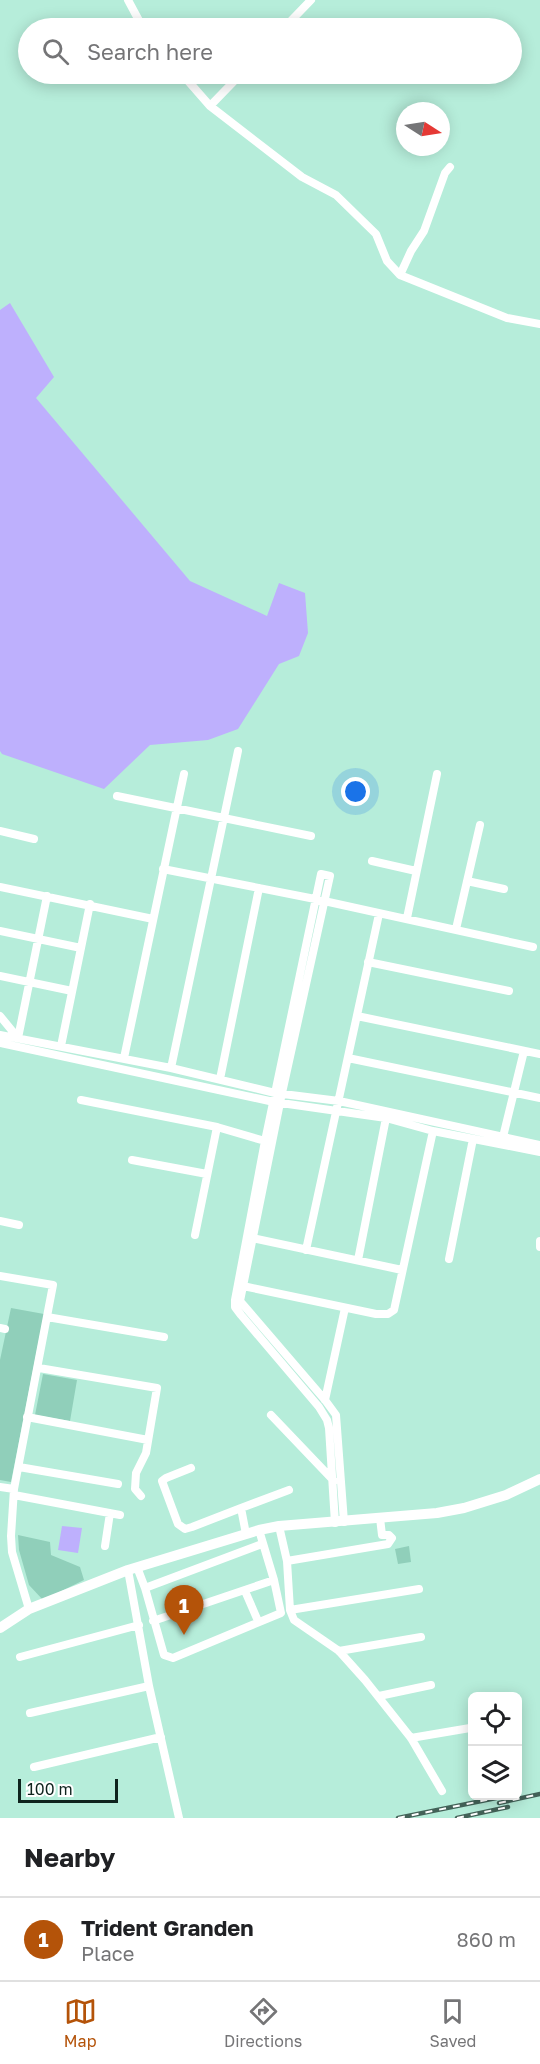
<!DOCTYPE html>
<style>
body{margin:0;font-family:"Golos Text",sans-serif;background:#f2f2f2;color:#202124}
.controls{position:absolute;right:18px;bottom:18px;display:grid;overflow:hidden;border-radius:9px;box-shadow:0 3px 15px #0003}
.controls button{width:54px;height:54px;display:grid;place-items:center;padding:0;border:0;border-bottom:2px solid #e0e0e0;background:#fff;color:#202124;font:30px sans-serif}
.compass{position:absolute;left:396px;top:102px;width:54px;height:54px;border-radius:50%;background:#fff;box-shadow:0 3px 15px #0003;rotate:102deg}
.scale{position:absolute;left:18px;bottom:15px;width:100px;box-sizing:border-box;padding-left:6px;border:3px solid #0f241e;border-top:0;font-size:16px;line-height:21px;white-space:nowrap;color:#0f241e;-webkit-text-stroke:4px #fff;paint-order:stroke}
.you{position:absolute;left:356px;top:792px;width:21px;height:21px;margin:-15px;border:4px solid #fff;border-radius:50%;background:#1a73e8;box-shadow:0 0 0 9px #1a73e833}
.badge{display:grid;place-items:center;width:39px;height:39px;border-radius:50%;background:#b45309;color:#fff;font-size:20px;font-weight:700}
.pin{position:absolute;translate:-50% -50px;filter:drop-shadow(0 2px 3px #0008)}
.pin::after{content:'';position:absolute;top:32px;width:21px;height:18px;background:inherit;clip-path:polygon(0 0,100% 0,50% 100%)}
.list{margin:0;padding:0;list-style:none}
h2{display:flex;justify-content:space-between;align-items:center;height:78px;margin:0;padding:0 24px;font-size:26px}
h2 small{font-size:20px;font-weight:400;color:#757577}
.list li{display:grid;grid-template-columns:39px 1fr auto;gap:18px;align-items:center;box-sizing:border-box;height:84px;padding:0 24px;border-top:2px solid #e0e0e0}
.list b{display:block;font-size:22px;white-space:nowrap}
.list p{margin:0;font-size:20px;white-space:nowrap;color:#757577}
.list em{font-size:20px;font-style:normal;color:#757577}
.icon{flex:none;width:33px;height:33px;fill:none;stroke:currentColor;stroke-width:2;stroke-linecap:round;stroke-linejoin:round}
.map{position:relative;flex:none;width:540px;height:1818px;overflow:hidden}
.search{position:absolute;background:#fff;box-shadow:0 3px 15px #0003;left:18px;right:18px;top:18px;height:66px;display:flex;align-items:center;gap:15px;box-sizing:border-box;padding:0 21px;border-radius:33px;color:#757577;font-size:22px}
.sheet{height:162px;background:#fff}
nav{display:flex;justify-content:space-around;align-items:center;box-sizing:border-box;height:84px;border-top:2px solid #e0e0e0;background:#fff;font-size:16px;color:#757577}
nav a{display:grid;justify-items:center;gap:3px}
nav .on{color:#b45309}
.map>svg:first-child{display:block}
</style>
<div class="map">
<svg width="540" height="1818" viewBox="0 0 540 1818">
<rect width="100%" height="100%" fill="#b6edda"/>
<path fill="#90cfba" d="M11,1308L44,1314L11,1482L0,1480V1360Z
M43,1374L77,1380L70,1421L35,1415Z
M18,1535L50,1542L51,1555L80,1567L84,1580L43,1600L29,1585L19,1550Z
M409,1546L411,1562L398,1564L395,1549Z"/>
<path fill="#beb0fd" d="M10,303L54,377L36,398L190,581L267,616L279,583L305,593L308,633L299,656L279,664L238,729L208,740L150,745L104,789L2,754L0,751V310Z
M62,1526L82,1528L78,1553L58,1550Z"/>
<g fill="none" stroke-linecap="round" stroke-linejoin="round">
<path stroke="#fff" stroke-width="8" d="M128,0L143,28
M284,28L311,0
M182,74L210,106L302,177L336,195L376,234L387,261L400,275L507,318L540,324
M210,106L241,74
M400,275L411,251L424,231L445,173L450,167
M117,796L311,836
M0,831L34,839
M372,861L416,871
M163,869L315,899L533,947
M467,881L504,889
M0,887L153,919
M407,918L437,774
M456,929L480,825
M0,931L81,948
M368,962L509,991
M0,976L72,991
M0,1016L18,1038
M357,1016L540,1054
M0,1035L171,1068L275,1093L339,1101L540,1145
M18,1038L47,896
M0,1043L274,1102L386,1118L433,1131L540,1152
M61,1046L90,904
M124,1058L184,774
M348,1058L540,1098
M171,1068L238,751
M220,1079L259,888
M81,1100L217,1127L265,1141
M502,1141L524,1051
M132,1160L207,1174
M0,1221L19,1225
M195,1235L217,1127
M252,1238L402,1270
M540,1241V1247
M306,1250L379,914
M449,1259L473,1139
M358,1260L386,1118
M0,1276L53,1285L14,1489L11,1536L12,1552L29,1609
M243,1286L376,1314H388L394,1310L433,1131
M47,1317L164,1337
M0,1328L5,1329
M39,1368L157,1388L146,1453L136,1473L135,1489L141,1496
M325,1400L345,1308
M271,1415L334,1481
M27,1417L148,1440
M19,1467L118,1484
M191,1468L166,1478L162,1481L178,1524L185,1529L192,1527L241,1508L246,1534
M0,1487L14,1489
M14,1495L120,1515
M241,1508L289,1490
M335,1523L329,1428L327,1420L319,1407L241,1315L235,1307V1300L265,1141L321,874L330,876L282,1093L240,1301L325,1400L336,1415L344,1522
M279,1526L287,1561L290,1610L294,1620L339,1651L365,1680L411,1738L442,1791
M259,1530L274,1580L281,1613L173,1658L164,1655L145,1588L262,1544
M105,1546L110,1513
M287,1561L388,1544L392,1538L389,1535H382L380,1518
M137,1567L145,1588
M128,1570L149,1686L179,1818
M245,1591L258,1621
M290,1610L419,1589
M153,1621L274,1580
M339,1651L421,1637
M20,1657L139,1625
M379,1696L431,1685
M30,1713L149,1686
M411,1738L470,1728
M34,1767L161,1737"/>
<path stroke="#fff" stroke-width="10" d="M0,1628L29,1609L128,1570L259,1530L279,1526L437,1513L464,1508L506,1495L540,1479"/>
<g stroke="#436258" stroke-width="4.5">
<path id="rail" d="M499,1803L540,1794
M398,1818L506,1796
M457,1818L508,1807"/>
</g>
<use href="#rail" stroke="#fff" stroke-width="2" stroke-dasharray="7" stroke-linecap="butt"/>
</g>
</svg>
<div class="controls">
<button><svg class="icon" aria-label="locate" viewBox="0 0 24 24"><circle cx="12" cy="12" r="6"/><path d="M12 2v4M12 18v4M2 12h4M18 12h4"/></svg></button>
<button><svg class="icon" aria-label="layers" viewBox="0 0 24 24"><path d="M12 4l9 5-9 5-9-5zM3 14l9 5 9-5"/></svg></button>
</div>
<svg class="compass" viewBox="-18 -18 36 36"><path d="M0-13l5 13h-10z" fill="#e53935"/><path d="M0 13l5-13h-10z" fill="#757577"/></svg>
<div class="scale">100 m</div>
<div class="you"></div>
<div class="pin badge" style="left:184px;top:1635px">1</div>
<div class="search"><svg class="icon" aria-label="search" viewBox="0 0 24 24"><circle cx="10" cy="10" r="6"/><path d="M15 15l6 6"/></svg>Search here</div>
</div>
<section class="sheet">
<h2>Nearby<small></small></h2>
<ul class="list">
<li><span class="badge">1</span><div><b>Trident Granden</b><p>Place</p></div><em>860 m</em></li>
</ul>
</section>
<nav>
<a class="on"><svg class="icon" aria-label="map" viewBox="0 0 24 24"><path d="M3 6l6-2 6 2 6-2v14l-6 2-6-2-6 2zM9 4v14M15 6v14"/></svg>Map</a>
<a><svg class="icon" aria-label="directions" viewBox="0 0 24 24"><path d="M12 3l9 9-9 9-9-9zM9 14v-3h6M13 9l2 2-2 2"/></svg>Directions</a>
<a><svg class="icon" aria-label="saved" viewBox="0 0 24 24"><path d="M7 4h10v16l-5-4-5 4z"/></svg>Saved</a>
</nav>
